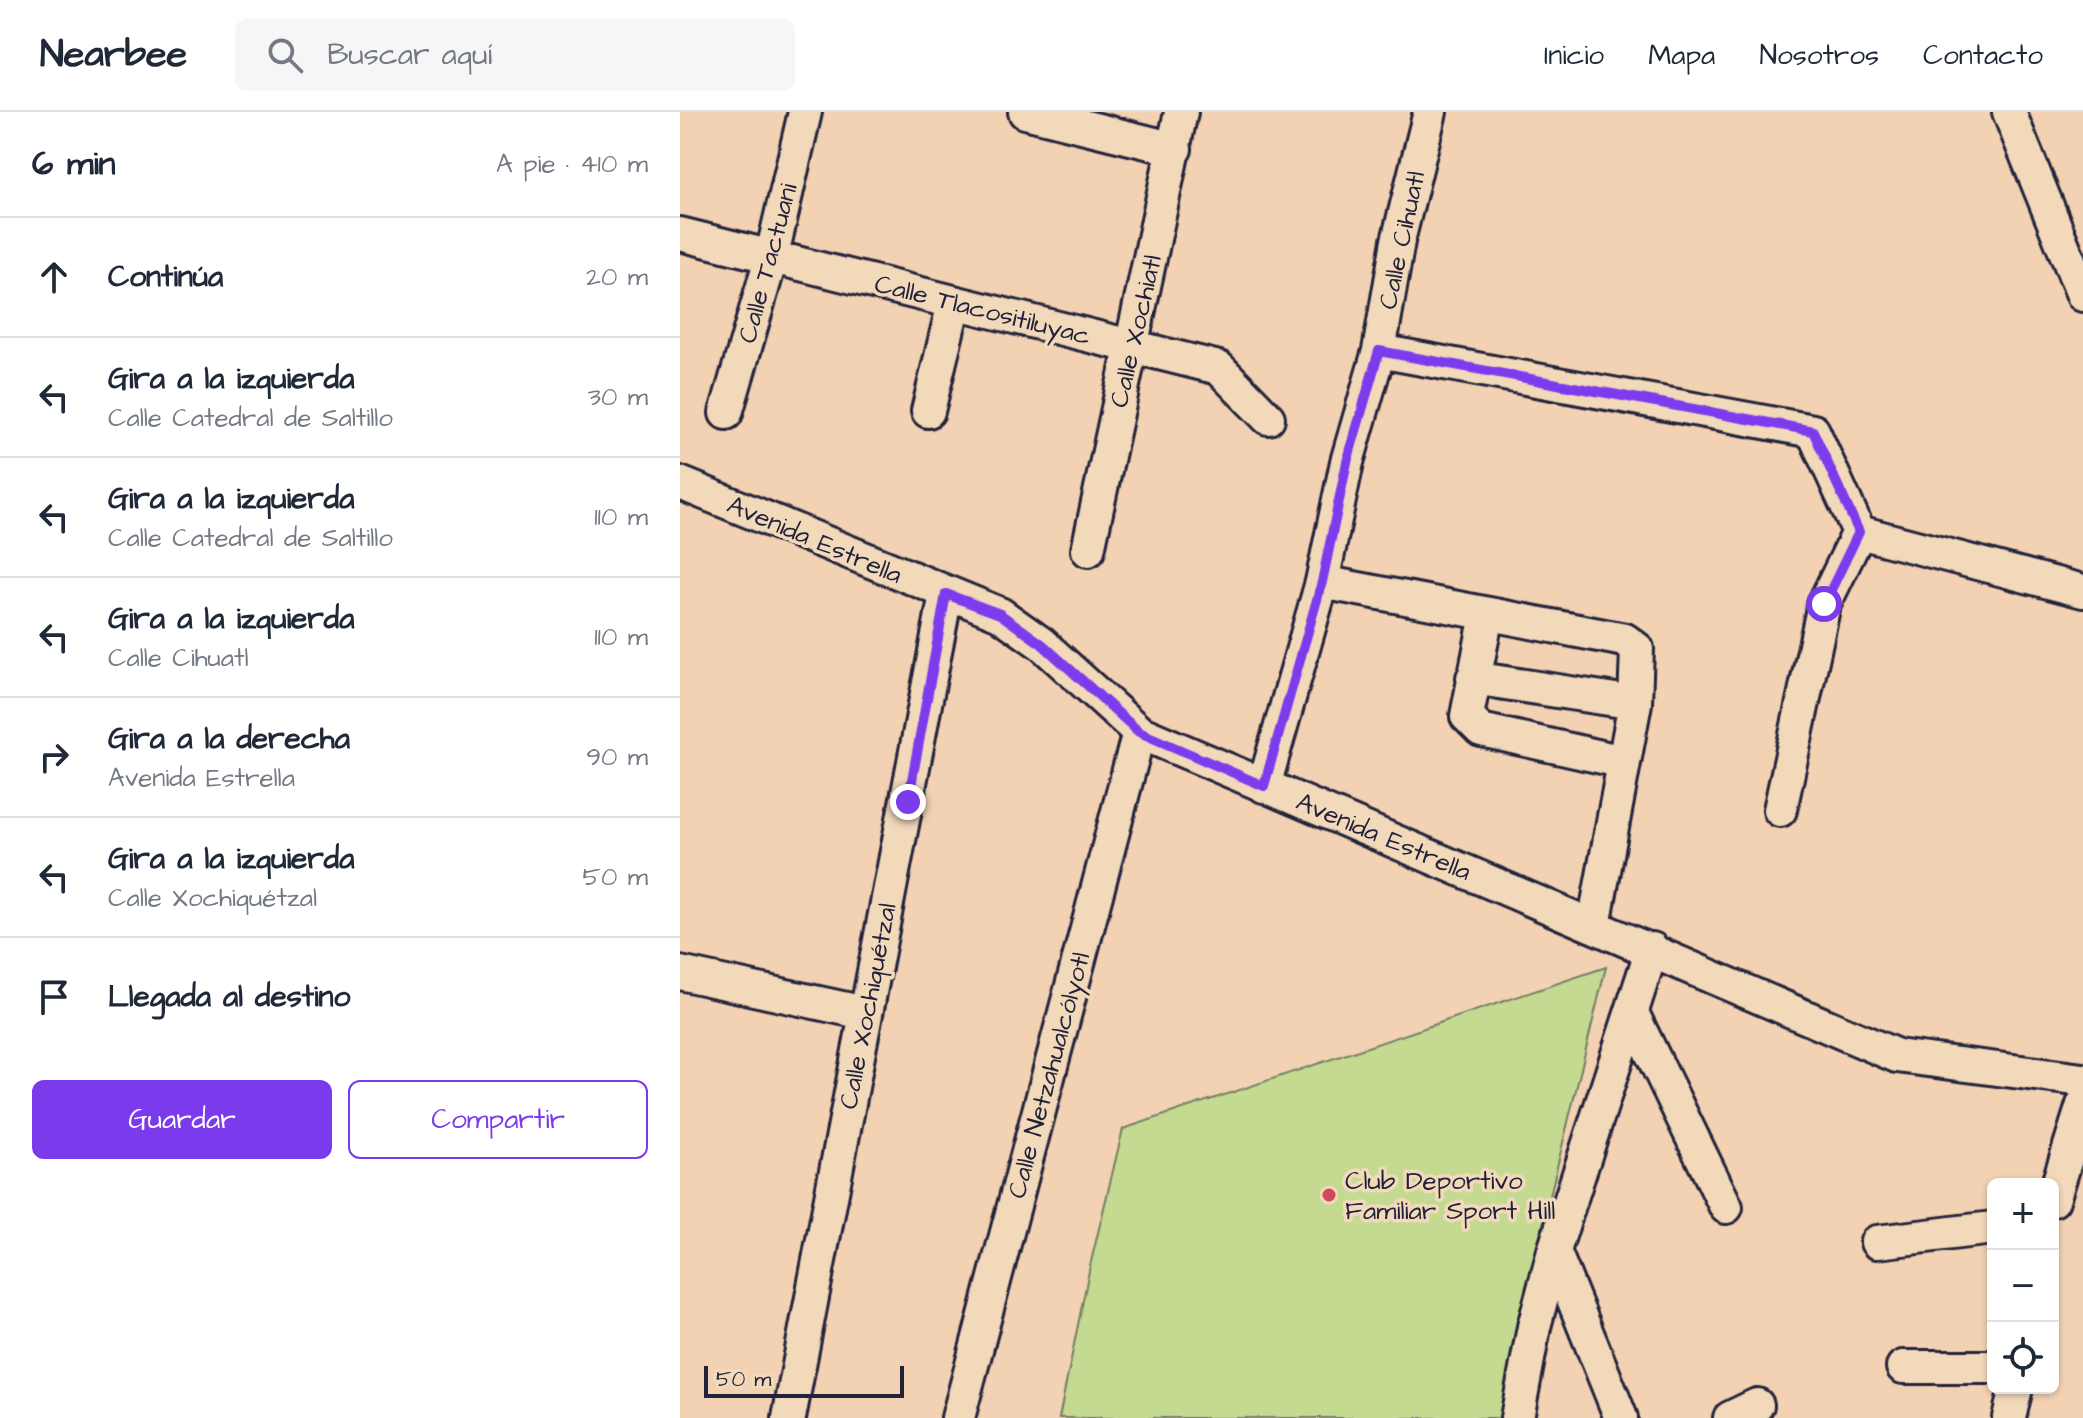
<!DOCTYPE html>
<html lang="es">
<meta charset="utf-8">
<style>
body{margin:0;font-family:"Architects Daughter",sans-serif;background:#f6f6f7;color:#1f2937}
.controls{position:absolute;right:24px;bottom:24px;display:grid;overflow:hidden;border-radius:12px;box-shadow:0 2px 6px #0004}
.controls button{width:72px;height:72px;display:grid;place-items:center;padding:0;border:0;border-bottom:2px solid #e0e1e3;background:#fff;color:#1f2937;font:40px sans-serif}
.scale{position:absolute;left:24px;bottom:20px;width:200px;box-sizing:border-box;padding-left:8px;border:4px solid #22223b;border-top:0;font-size:22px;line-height:28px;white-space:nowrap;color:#22223b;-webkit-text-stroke:6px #f2d9ba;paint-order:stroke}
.stop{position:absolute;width:24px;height:24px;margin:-18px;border:6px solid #7c3aed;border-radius:50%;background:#fff}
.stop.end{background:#7c3aed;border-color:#fff;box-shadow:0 2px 8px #0008}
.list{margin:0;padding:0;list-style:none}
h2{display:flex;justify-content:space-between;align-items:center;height:104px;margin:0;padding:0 32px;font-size:34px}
h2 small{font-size:26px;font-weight:400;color:#747a83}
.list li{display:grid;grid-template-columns:52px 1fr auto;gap:24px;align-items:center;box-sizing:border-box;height:120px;padding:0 32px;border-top:2px solid #e0e1e3}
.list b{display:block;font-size:30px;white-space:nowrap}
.list p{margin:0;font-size:26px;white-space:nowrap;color:#747a83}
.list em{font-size:26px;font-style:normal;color:#747a83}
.actions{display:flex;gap:16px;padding:24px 32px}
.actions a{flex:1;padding:18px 0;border:2px solid #7c3aed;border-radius:12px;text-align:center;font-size:28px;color:#7c3aed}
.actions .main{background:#7c3aed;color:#fff}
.icon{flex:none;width:44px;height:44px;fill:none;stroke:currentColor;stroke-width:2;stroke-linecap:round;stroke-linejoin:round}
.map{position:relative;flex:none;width:1403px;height:1306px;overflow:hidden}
header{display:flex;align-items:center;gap:48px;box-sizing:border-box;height:112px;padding:0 40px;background:#fff;border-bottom:2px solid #e0e1e3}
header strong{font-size:38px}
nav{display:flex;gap:44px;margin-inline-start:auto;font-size:28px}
.search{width:560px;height:72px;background:#f6f6f7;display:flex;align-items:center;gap:20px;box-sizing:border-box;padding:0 28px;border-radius:12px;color:#747a83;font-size:30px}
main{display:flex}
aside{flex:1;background:#fff}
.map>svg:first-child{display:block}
</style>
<header>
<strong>Nearbee</strong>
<div class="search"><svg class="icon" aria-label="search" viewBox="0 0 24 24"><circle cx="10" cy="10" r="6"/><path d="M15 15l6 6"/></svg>Buscar aquí</div>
<nav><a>Inicio</a><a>Mapa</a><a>Nosotros</a><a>Contacto</a></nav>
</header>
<main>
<aside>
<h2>6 min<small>A pie · 410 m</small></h2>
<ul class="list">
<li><svg class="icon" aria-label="ahead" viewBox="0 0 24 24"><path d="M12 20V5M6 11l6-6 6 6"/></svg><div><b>Continúa</b></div><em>20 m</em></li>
<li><svg class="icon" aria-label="left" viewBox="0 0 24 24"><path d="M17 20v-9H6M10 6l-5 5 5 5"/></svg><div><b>Gira a la izquierda</b><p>Calle Catedral de Saltillo</p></div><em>30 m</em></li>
<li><svg class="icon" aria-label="left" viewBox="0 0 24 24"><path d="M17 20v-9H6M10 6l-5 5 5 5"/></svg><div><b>Gira a la izquierda</b><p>Calle Catedral de Saltillo</p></div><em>110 m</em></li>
<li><svg class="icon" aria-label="left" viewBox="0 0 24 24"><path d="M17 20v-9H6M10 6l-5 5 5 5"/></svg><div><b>Gira a la izquierda</b><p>Calle Cihuatl</p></div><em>110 m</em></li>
<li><svg class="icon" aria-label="right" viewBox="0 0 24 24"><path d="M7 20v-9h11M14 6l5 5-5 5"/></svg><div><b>Gira a la derecha</b><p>Avenida Estrella</p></div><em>90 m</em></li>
<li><svg class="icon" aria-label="left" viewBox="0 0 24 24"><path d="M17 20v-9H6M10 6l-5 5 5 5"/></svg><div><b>Gira a la izquierda</b><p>Calle Xochiquétzal</p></div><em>50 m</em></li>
<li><svg class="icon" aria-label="arrive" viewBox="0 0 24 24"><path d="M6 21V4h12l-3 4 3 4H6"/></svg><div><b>Llegada al destino</b></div></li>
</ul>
<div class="actions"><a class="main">Guardar</a><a>Compartir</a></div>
</aside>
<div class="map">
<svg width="1403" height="1306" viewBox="0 0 1403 1306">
<rect width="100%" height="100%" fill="#f3d2b3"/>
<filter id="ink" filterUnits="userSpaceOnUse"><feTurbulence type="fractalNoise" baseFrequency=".0125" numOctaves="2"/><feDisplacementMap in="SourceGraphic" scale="16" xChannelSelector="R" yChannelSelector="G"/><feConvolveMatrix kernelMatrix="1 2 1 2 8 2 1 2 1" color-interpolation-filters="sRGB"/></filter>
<g filter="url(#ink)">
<path fill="#c3da90" stroke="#727e66" stroke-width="2" d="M926,855L854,1149L824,1306H379L410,1154L443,1017Z"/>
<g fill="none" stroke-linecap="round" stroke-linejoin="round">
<g stroke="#22223b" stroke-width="38">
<path id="minor" d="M345,0L495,37
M1329,0L1403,183
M0,122L539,256L588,306
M699,239L1133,319L1179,420L1403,479
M248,299L274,191
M46,301L92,143L125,0
M0,371L320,502L362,532L459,620L1217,944L1403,968
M408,438L501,0
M642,470L945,528L957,537L955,591L914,813
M807,502L787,604L801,618L944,650
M793,566L955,591
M584,674L642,470L667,350L699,239L718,129L750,0
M1100,698L1144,492L1179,420
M0,861L185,901
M952,901L1046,1095
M1373,1088L1403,993
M1197,1130L1313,1116
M874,1139L941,1306
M1223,1255H1313
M109,1306L266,482
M278,1306L459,620
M837,1306L854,1215L874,1139L972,837
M1050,1306L1077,1293
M1329,1306L1336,1276"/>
</g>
<use href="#minor" stroke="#f2d9ba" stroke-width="32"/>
</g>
</g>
<g fill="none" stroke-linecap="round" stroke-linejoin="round" filter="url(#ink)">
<path stroke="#7c3aed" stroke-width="10" d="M228,690L266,482L320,502L362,532L459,620L584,674L642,470L667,350L699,239L1133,319L1179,420L1144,492"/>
</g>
<circle fill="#d1495b" stroke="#f2d9ba" stroke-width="3" cx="649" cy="1083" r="8"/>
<g text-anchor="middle" stroke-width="7" stroke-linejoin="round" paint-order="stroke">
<g font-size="26" fill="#22223b" stroke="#f2d9ba">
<text transform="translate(721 128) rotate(-78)" y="9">Calle Cihuatl</text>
<text transform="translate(87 151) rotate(-75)" y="9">Calle Tactuani</text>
<text transform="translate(303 197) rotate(14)" y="9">Calle Tlacositiluyac</text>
<text transform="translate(455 219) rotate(-77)" y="9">Calle Xochiatl</text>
<text transform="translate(135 427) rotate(23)" y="9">Avenida Estrella</text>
<text transform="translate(704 724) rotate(23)" y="9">Avenida Estrella</text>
<text transform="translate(187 894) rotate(-79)" y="9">Calle Xochiquétzal</text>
<text transform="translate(368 963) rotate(-75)" y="9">Calle Netzahualcólyotl</text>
</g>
<g font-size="26" fill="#22223b" stroke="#f2d9ba" text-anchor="start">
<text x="665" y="1077">Club Deportivo<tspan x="665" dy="30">Familiar Sport Hill</tspan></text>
</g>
</g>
</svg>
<div class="controls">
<button>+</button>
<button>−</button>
<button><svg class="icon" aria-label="locate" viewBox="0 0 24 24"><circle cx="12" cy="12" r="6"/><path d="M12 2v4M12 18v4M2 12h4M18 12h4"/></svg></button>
</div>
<div class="scale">50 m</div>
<div class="stop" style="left:1144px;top:492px"></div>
<div class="stop end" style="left:228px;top:690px"></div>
</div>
</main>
